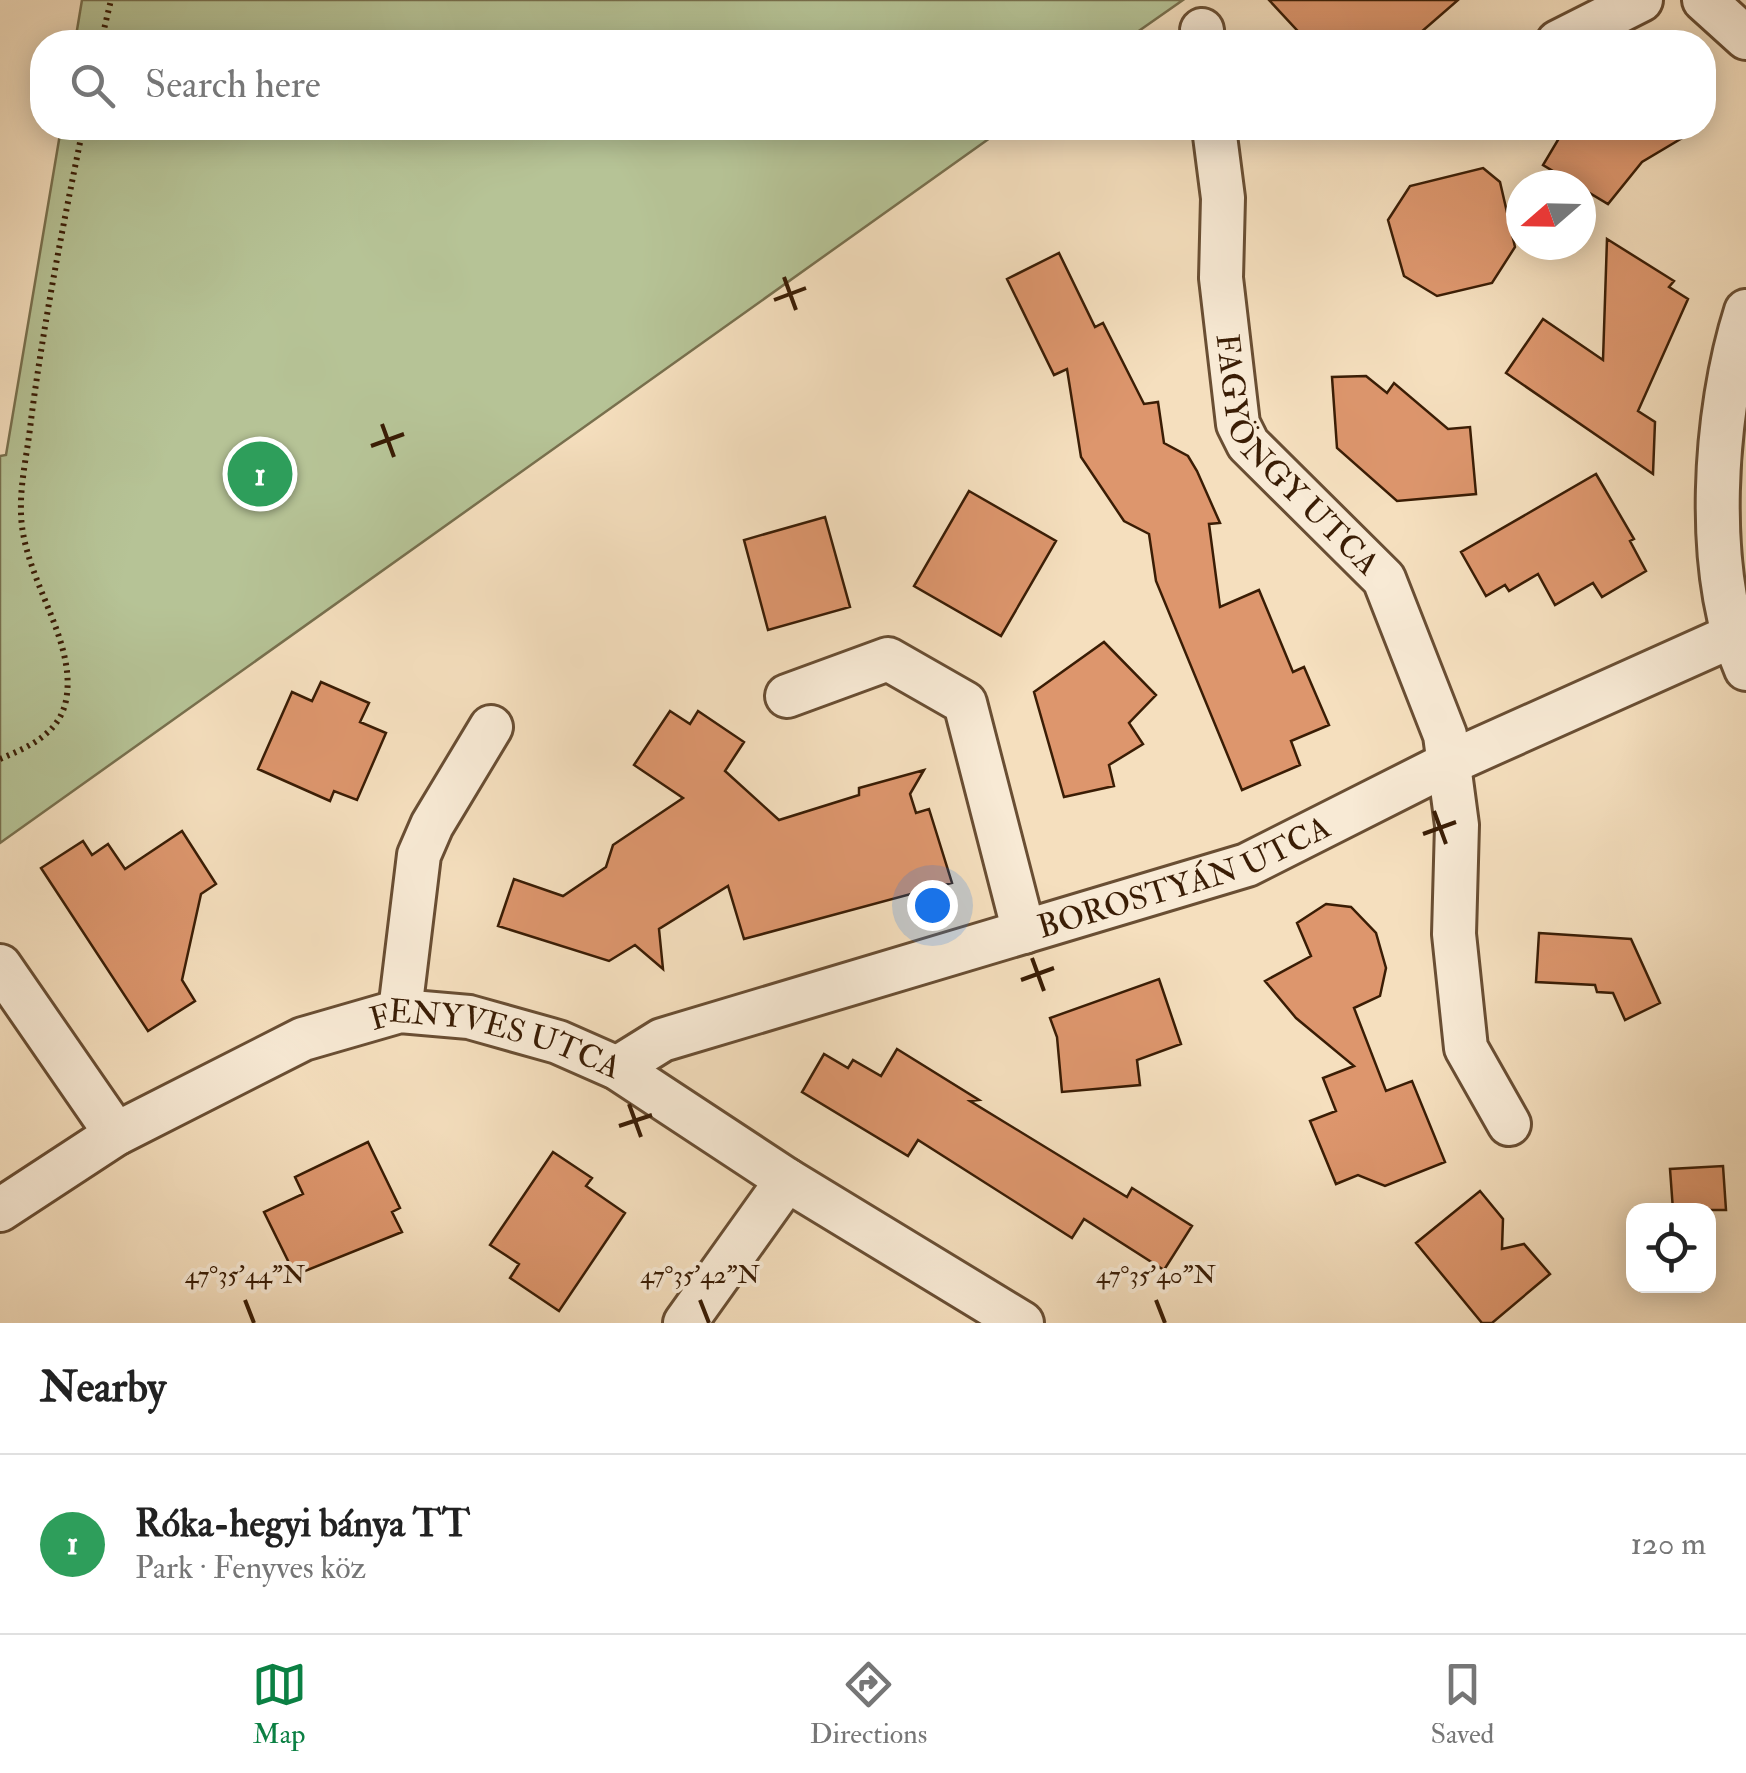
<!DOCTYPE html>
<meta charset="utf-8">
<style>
body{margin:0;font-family:"IM FELL Double Pica",serif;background:#f2f2f2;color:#222}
.controls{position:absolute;right:30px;bottom:30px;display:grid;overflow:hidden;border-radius:20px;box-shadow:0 5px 25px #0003}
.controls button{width:90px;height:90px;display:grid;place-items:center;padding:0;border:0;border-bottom:2px solid #e0e0e0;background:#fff;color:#222;font:50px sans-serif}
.compass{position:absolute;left:1506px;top:170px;width:90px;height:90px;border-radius:50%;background:#fff;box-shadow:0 5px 25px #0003;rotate:250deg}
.you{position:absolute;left:932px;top:905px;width:35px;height:35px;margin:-25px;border:8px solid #fff;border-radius:50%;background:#1a73e8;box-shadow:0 0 0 15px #1a73e833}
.badge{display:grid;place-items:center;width:65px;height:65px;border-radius:50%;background:#0b8043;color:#fff;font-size:32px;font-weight:700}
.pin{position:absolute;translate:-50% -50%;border:5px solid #fff;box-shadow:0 2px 10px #0006}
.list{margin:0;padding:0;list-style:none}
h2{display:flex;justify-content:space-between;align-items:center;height:130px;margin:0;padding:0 40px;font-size:42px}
h2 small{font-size:32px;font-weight:400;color:#767676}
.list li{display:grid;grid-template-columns:65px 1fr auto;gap:30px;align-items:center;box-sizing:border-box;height:180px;padding:0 40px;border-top:2px solid #e0e0e0}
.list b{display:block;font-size:38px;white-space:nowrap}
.list p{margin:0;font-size:32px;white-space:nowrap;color:#767676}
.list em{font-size:32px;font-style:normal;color:#767676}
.icon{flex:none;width:55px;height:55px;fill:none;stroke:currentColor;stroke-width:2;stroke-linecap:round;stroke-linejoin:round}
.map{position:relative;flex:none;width:1746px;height:1323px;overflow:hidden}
.search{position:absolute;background:#fff;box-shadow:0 5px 25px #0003;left:30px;right:30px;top:30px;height:110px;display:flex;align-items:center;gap:25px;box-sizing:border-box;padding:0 35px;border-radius:40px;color:#767676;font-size:38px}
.sheet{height:310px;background:#fff}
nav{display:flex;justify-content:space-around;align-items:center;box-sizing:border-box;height:140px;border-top:2px solid #e0e0e0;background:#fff;font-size:28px;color:#767676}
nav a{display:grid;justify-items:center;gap:5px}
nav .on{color:#0b8043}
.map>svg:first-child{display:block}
</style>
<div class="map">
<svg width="1746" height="1323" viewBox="0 0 1746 1323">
<rect width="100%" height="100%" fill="#f5dfbe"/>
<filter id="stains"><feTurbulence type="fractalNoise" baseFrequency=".002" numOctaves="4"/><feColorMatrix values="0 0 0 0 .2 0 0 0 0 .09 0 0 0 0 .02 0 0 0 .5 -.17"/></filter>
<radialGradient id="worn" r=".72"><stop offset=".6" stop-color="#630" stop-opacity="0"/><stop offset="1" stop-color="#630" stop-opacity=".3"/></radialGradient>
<path fill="#b6c396" stroke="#78704e" stroke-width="2.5" d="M82,0H1183L1123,42H75Z
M61,128H1004L0,843V456L6,455Z"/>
<path fill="#dd966d" stroke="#3a1d05" stroke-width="2.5" d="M1269,0H1458L1412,40L1386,42H1308Z
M1565,128H1699L1642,162L1608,204L1543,165Z
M1483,168L1500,182L1515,247L1492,283L1437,296L1404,276L1388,220L1410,186Z
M1607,239L1674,281L1669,287L1688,299L1638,411L1655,422L1653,474L1506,373L1543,319L1603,360Z
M1059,253L1095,327L1103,323L1144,404L1158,402L1164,443L1188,456L1197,471L1220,523L1209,524L1220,607L1259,590L1293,672L1304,667L1329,725L1291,741L1300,765L1242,790L1156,581L1149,534L1124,521L1081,457L1067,369L1054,375L1007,279Z
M1366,376L1387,393L1394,383L1448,429L1470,427L1476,494L1397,501L1337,448L1332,377Z
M1596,474L1634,539L1630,541L1646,571L1602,597L1593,583L1555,605L1538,574L1509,591L1505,585L1486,596L1461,552Z
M969,491L1056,541L1001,636L914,586Z
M825,517L850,607L768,630L744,540Z
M1104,642L1156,695L1129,723L1143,744L1109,765L1114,786L1064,797L1034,692Z
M321,682L369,703L360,722L386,733L357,800L334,791L330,801L258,769L292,692L312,701Z
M670,711L690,724L698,711L744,742L725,771L779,820L859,795V788L924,770L910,794L916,813L929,809L952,883L744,939L728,886L659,929L663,969L635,945L609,961L498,926L514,879L563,896L606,867L613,845L683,798L634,765Z
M182,831L216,884L201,894L182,980L195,1001L148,1031L41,868L83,841L92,855L108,844L125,869Z
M1326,904L1351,907L1376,933L1386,968L1380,996L1354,1008L1386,1091L1412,1081L1445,1162L1385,1186L1358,1175L1336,1184L1310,1121L1336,1111L1323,1078L1354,1066L1296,1018L1265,981L1311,956L1297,923Z
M1539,933L1631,939L1660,1003L1625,1020L1613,993L1597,992L1595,985L1536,982Z
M1159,979L1181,1044L1137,1060L1140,1085L1062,1092L1057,1037L1050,1018Z
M897,1049L979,1100L970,1101L1127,1197L1132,1188L1192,1226L1164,1270L1084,1219L1072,1238L918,1140L908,1156L802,1092L824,1054L848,1068L853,1060L881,1076Z
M368,1142L400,1208L392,1212L402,1232L295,1275L264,1212L303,1194L295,1177Z
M553,1152L592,1178L586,1186L625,1213L559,1311L510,1278L519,1264L490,1245Z
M1723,1166L1726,1210H1673L1670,1169Z
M1480,1191L1503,1219L1502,1249L1524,1244L1550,1274L1492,1323H1482L1416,1243Z"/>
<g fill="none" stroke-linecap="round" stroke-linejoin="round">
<g stroke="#694e33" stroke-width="48">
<g id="minor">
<path d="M1704,0L1746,38"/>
<path d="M1202,30L1203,42"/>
<path d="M1558,42L1641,0"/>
<path id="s1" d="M1214,128L1223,198L1221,278L1238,424L1248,444L1384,579L1445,735L1457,825L1454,934L1466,1048L1509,1124"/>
<path d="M1746,311C1714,411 1703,571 1746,669"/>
<path d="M787,696L888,659L965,703L1024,932"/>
<path d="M0,966L116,1134"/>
<path d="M400,1011L419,855L432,825L491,727"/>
<path id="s2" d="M617,1068L662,1040L1247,865L1451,762L1732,636"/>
<path id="s3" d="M0,1210L116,1134L303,1039L400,1011L469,1017L558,1042L617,1068L787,1180L1022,1323"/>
<path d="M685,1323L787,1180"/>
</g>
</g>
<path stroke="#3a1d05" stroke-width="6" stroke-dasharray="2.5 5" stroke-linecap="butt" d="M101,42L111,0
M0,759C31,746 63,732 67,694C74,635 21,574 21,511C20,482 28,450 31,420C44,321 63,225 83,128"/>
<use href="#minor" stroke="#f8ead5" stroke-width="42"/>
</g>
<path fill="none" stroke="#3a1d05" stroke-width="4" d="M784,277L796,310M774,300L806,288M382,424L394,457M371,446L404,434M1434,811L1446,844M1423,834L1456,822M1032,958L1044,991M1021,980L1054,968M629,1104L641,1137M619,1126L652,1115M245,1300L254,1323M700,1300L709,1323M1156,1300L1165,1323"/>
<g text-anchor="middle" stroke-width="8" stroke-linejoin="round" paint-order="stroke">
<g font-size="32" fill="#3a1d05" stroke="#f8ead5">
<text dy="11" stroke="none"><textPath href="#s1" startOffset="352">FAGYÖNGY UTCA</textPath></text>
<text dy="11" stroke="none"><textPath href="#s2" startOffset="600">BOROSTYÁN UTCA</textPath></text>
<text dy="11" stroke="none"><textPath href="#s3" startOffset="548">FENYVES UTCA</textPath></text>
</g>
</g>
<g font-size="25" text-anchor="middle" fill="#3a1d05" stroke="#f8ead5" stroke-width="8" stroke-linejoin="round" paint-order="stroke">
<text x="245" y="1283">47°35'44"N</text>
<text x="700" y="1283">47°35'42"N</text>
<text x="1156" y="1283">47°35'40"N</text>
</g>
<rect width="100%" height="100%" filter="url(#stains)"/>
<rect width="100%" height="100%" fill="url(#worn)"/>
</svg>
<div class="controls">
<button><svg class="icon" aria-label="locate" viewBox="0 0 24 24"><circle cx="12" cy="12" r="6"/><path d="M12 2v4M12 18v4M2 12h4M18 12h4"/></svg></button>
</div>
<svg class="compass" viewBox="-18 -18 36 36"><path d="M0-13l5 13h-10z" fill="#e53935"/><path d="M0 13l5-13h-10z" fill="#767676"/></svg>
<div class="you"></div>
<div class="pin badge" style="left:260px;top:474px;background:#2e9e5b">1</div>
<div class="search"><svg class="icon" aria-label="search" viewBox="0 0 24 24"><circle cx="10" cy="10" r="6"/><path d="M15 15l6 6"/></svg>Search here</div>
</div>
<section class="sheet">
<h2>Nearby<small></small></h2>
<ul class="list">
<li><span class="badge" style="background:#2e9e5b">1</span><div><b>Róka-hegyi bánya TT</b><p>Park · Fenyves köz</p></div><em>120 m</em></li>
</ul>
</section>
<nav>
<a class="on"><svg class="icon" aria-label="map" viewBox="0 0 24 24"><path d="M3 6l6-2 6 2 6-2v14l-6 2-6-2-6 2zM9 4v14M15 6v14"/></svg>Map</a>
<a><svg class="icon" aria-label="directions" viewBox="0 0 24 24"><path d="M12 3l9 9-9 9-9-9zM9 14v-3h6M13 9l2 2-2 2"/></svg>Directions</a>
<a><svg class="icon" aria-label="saved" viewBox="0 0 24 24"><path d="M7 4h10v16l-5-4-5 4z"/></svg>Saved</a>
</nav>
